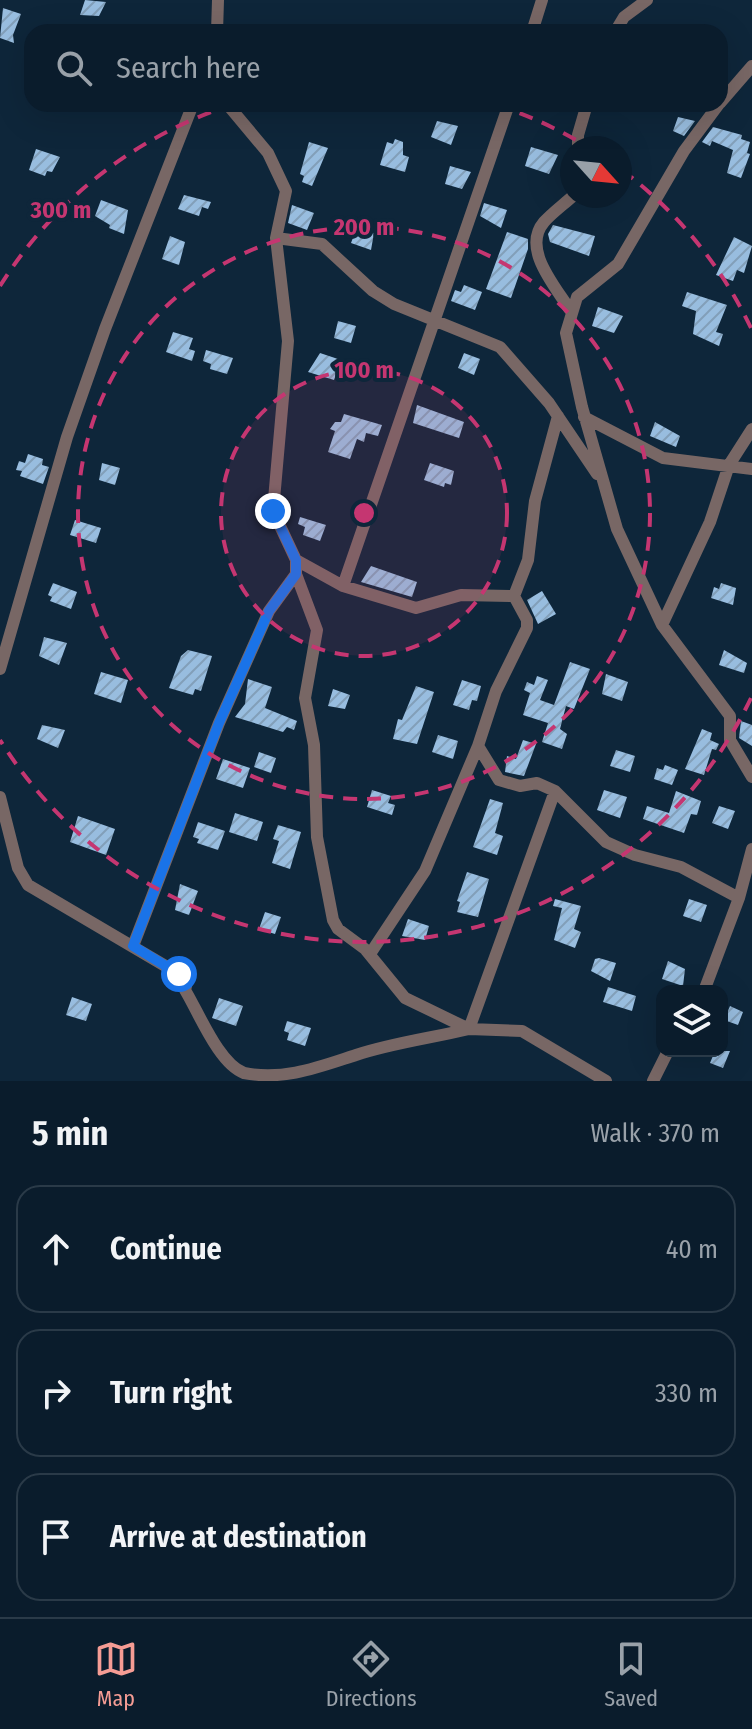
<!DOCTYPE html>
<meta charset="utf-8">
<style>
body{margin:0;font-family:"Fira Sans Condensed",sans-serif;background:#132534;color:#f1f3f6}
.controls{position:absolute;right:24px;bottom:24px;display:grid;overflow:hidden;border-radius:16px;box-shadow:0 8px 32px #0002}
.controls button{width:72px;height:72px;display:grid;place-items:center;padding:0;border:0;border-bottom:2px solid #2a3a48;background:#0a1c2c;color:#f1f3f6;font:40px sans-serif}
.compass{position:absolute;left:560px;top:136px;width:72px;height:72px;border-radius:50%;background:#0a1c2c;box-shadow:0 8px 32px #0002;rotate:117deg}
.stop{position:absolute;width:24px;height:24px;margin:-18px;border:6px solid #1a73e8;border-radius:50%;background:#fff}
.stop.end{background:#1a73e8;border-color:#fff;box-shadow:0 2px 8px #0008}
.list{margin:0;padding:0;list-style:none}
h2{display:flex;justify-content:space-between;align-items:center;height:104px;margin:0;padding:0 32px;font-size:34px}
h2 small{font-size:26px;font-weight:400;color:#99a1a9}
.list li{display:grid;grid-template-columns:52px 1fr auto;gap:24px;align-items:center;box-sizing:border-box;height:128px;margin:0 16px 16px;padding:0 16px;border:2px solid #2a3a48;border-radius:24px}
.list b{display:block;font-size:30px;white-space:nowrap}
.list em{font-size:26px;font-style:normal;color:#99a1a9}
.icon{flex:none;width:44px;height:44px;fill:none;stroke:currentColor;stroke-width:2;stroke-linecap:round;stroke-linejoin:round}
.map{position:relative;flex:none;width:752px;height:1081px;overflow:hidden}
.search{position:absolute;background:#0a1c2c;box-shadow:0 8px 32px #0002;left:24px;right:24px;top:24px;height:88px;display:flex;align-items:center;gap:20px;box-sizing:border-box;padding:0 28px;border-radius:24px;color:#99a1a9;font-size:30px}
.sheet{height:536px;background:#0a1c2c}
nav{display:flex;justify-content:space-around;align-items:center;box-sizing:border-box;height:112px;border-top:2px solid #2a3a48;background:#0a1c2c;font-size:22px;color:#99a1a9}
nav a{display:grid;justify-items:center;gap:4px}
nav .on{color:#f59c94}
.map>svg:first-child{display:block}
</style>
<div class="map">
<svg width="752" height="1081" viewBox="0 0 752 1081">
<defs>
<pattern id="building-hatch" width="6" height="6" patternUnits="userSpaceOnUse" patternTransform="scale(2)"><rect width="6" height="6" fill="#98bddf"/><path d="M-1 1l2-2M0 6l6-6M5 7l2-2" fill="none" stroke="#829fb9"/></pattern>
</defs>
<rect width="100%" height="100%" fill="#0e263a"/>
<path fill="url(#building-hatch)" d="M85,0L106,2L99,16L80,15Z
M3,8L21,14L13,35L14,43L0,38Z
M678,117L695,121L684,136L673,131Z
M437,121L458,126L451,145L431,137Z
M713,127L742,135L741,139L750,142L747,153L750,154L741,178L727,173L733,150L712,141L710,146L702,142Z
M395,139L403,142V155L409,157L405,172L380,165L387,142L393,144Z
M309,142L328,148L312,186L302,182L304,176L300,174Z
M531,147L558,155L549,174L525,166Z
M36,149L60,157L52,172L47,171L45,176L29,170Z
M450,166L471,172L462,189L445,184Z
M184,195L211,202L208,209L202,207L199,216L178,209Z
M101,200L128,210L124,234L109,228L110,225L95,216Z
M484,203L507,210L501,228L480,216Z
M292,205L314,213L307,230L288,223Z
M553,225L595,236L589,256L550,242L548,234Z
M357,227L374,233L371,250L351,243Z
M507,232L528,239V249L511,298L486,289Z
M170,236L185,242L179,265L162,259Z
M734,237L752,246L744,273L737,270L733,281L716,275Z
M464,285L482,292L475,310L451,301L455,290L461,292Z
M687,292L727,305L716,332L723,334L719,346L693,334L696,311L682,306Z
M598,307L623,316L614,333L592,326Z
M338,321L356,326L351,343L334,338Z
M173,332L193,338L189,349L195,351L192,361L166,352Z
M206,350L233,358L227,374L210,369L211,364L203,361Z
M320,353L341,360L334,380L308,372Z
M464,353L480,359L474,375L458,368Z
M417,405L464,422L459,438L413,423Z
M344,414L382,425L378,436L366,433L364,442L357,439L350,459L328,452L335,431L330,429L335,422H341Z
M655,422L680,436L676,447L650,436Z
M28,454L43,459L42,465L49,467L43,484L20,476L22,471L16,470L19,461L25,463Z
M102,463L120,468L115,485L99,480Z
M430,463L454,471L451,485L445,483L444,487L424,480Z
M300,517L326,525L320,541L303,535L305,527L298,524Z
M75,520L101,528L96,543L70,535Z
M371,566L417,582L412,597L361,582Z
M53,583L77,592L71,609L50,601L52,597L48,595Z
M721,583L736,588L733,605L711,598L714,587L719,589Z
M542,591L556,614L538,624L527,600Z
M44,637L67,643L59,665L39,656Z
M188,650L212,656L201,691L195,689L193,695L169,688L181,656Z
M724,650L747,663L744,673L719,665Z
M570,662L590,669L574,709L566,706L560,729L567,734L562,749L542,742L548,723L523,715L530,693L524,690L527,682L534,685L537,676L548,680L540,700L554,705Z
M101,672L128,680L121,703L94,694Z
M606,674L628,682L622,701L602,694Z
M248,679L272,687L265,708L297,721L294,730L287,727L283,732L235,717L245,704Z
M462,680L481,686L477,701L472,700L469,710L453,705Z
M416,686L434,692L417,744L393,739L398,719L402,720Z
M333,689L350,695L345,709L328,706Z
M741,721L752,725V746L739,738Z
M42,725L65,730L58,748L37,739Z
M702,729L712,733L710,740L719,744L716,750L712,749L704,775L685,769Z
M438,735L458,741L453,759L432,752Z
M523,740L536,744L524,776L505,772L507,756L516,759Z
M616,750L635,756L630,772L610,766Z
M259,752L276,758L271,773L254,767Z
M223,759L250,768L243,788L216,779Z
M665,765L678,770L672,785L654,779L657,768L663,770Z
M372,790L391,796L388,803L395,805L392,815L367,807Z
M604,790L627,797L620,818L597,810Z
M676,791L701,801L697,815L691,814L684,833L643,819L647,806L669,813Z
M490,799L503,803L495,833L503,836L497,855L473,847Z
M719,806L735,811L728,829L712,823Z
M235,813L263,822L257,841L229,832Z
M78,816L115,829L106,855L70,842Z
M198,822L225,831L218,850L197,843L199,839L193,837Z
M278,825L301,832L290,869L272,863L279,841L273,839Z
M467,872L489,879L478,917L457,912L460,902L457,901Z
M180,884L198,891L189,915L175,910Z
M555,899L581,906L574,929L581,932L575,948L554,940L562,908L553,906Z
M689,899L707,905L701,922L683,916Z
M265,912L281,917L275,934L259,929Z
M408,919L429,926L425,940L402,936Z
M599,958L616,963L610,981L591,971L595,959Z
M668,961L685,969L683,986L662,979Z
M608,987L636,996L632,1011L603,1002Z
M72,997L92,1004L86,1021L66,1015Z
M219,998L243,1006L236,1026L212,1018Z
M730,1006L743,1012L738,1025L724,1020Z
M287,1021L311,1028L305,1046L287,1040L289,1033L284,1031Z
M715,1051H730L723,1068L710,1063Z"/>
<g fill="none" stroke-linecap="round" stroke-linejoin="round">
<path stroke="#786765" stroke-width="12" d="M217,32L218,0
M532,32L542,0
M615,32L624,17L647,0
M720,103L752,66
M227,104L268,153L286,191L276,238L322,244L373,291L394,304L500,347L549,403L597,474
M719,104L684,151L618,264L577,297L566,333L582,407L617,529L662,625L730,716V740L752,777
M578,148V135L587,104
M276,238L288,341L273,511L296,560V574L317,630L305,698L314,745L317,837L333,920L338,929L365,949L405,998L469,1029L522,1031L606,1081
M570,310C556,287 521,249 544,222C552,213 563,205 573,196
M584,417L663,458L752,469
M296,560L343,586L416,608L461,595L514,596
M343,586L509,104
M662,625L710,522L729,465L752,429
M0,669L67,437L105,329L193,104
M478,746L499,780L520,786L537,783L555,791L606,842L635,855L681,867L739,898
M0,797L18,868L28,885L179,974L187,982L185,990C199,1013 219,1064 244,1073C284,1081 319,1067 356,1055C392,1043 432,1038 469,1029L555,791
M133,946L219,723L269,611L296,574
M370,954L425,871L478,746L496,691L527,628V620L514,596L528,560L535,501L558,416
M704,991L739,898L752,849
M653,1081L668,1051"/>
</g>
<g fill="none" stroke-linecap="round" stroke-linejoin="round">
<path stroke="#1a73e8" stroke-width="10" d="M179,974L133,946L219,723L269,611L296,574V560L273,511"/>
</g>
<circle cx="364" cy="513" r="143" fill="#c53671" fill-opacity=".12"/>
<g fill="none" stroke="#c53671" stroke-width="4" stroke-dasharray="14 10">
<circle cx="364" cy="513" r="143"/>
<circle cx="364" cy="513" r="286"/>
<path d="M751 698A429 429 0 0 1 0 740M0 286A429 429 0 0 1 231 105M497 105A429 429 0 0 1 588 147M622 170A429 429 0 0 1 751 328"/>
</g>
<circle cx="364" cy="513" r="12" fill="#c53671" stroke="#0e263a" stroke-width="4"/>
<g font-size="24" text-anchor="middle" font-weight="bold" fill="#c53671" stroke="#0e263a" stroke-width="8" stroke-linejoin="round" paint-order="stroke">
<text x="61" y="218">300 m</text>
<text x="364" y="235">200 m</text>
<text x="364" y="378">100 m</text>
</g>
</svg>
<div class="controls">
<button><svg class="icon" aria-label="layers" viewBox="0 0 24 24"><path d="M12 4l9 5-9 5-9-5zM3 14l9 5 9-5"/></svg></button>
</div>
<svg class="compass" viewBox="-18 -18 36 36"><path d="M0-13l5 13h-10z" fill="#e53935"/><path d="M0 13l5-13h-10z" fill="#99a1a9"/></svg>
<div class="stop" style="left:179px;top:974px"></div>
<div class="stop end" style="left:273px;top:511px"></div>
<div class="search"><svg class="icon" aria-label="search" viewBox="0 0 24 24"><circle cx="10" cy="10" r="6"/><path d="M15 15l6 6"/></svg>Search here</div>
</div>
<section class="sheet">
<h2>5 min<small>Walk · 370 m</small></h2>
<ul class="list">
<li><svg class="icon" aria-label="ahead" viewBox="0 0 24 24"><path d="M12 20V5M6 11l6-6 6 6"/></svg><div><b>Continue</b></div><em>40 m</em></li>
<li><svg class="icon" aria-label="right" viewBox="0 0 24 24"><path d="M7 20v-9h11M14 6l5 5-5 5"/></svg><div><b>Turn right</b></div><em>330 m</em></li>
<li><svg class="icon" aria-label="arrive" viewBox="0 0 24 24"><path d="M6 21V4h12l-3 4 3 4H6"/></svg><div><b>Arrive at destination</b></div></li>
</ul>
</section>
<nav>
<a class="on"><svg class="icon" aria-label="map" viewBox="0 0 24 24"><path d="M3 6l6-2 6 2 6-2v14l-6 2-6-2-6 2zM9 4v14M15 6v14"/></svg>Map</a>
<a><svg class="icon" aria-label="directions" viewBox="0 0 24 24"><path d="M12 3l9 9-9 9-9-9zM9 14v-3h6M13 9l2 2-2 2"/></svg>Directions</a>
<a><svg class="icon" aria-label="saved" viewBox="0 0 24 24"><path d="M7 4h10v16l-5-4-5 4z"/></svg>Saved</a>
</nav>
